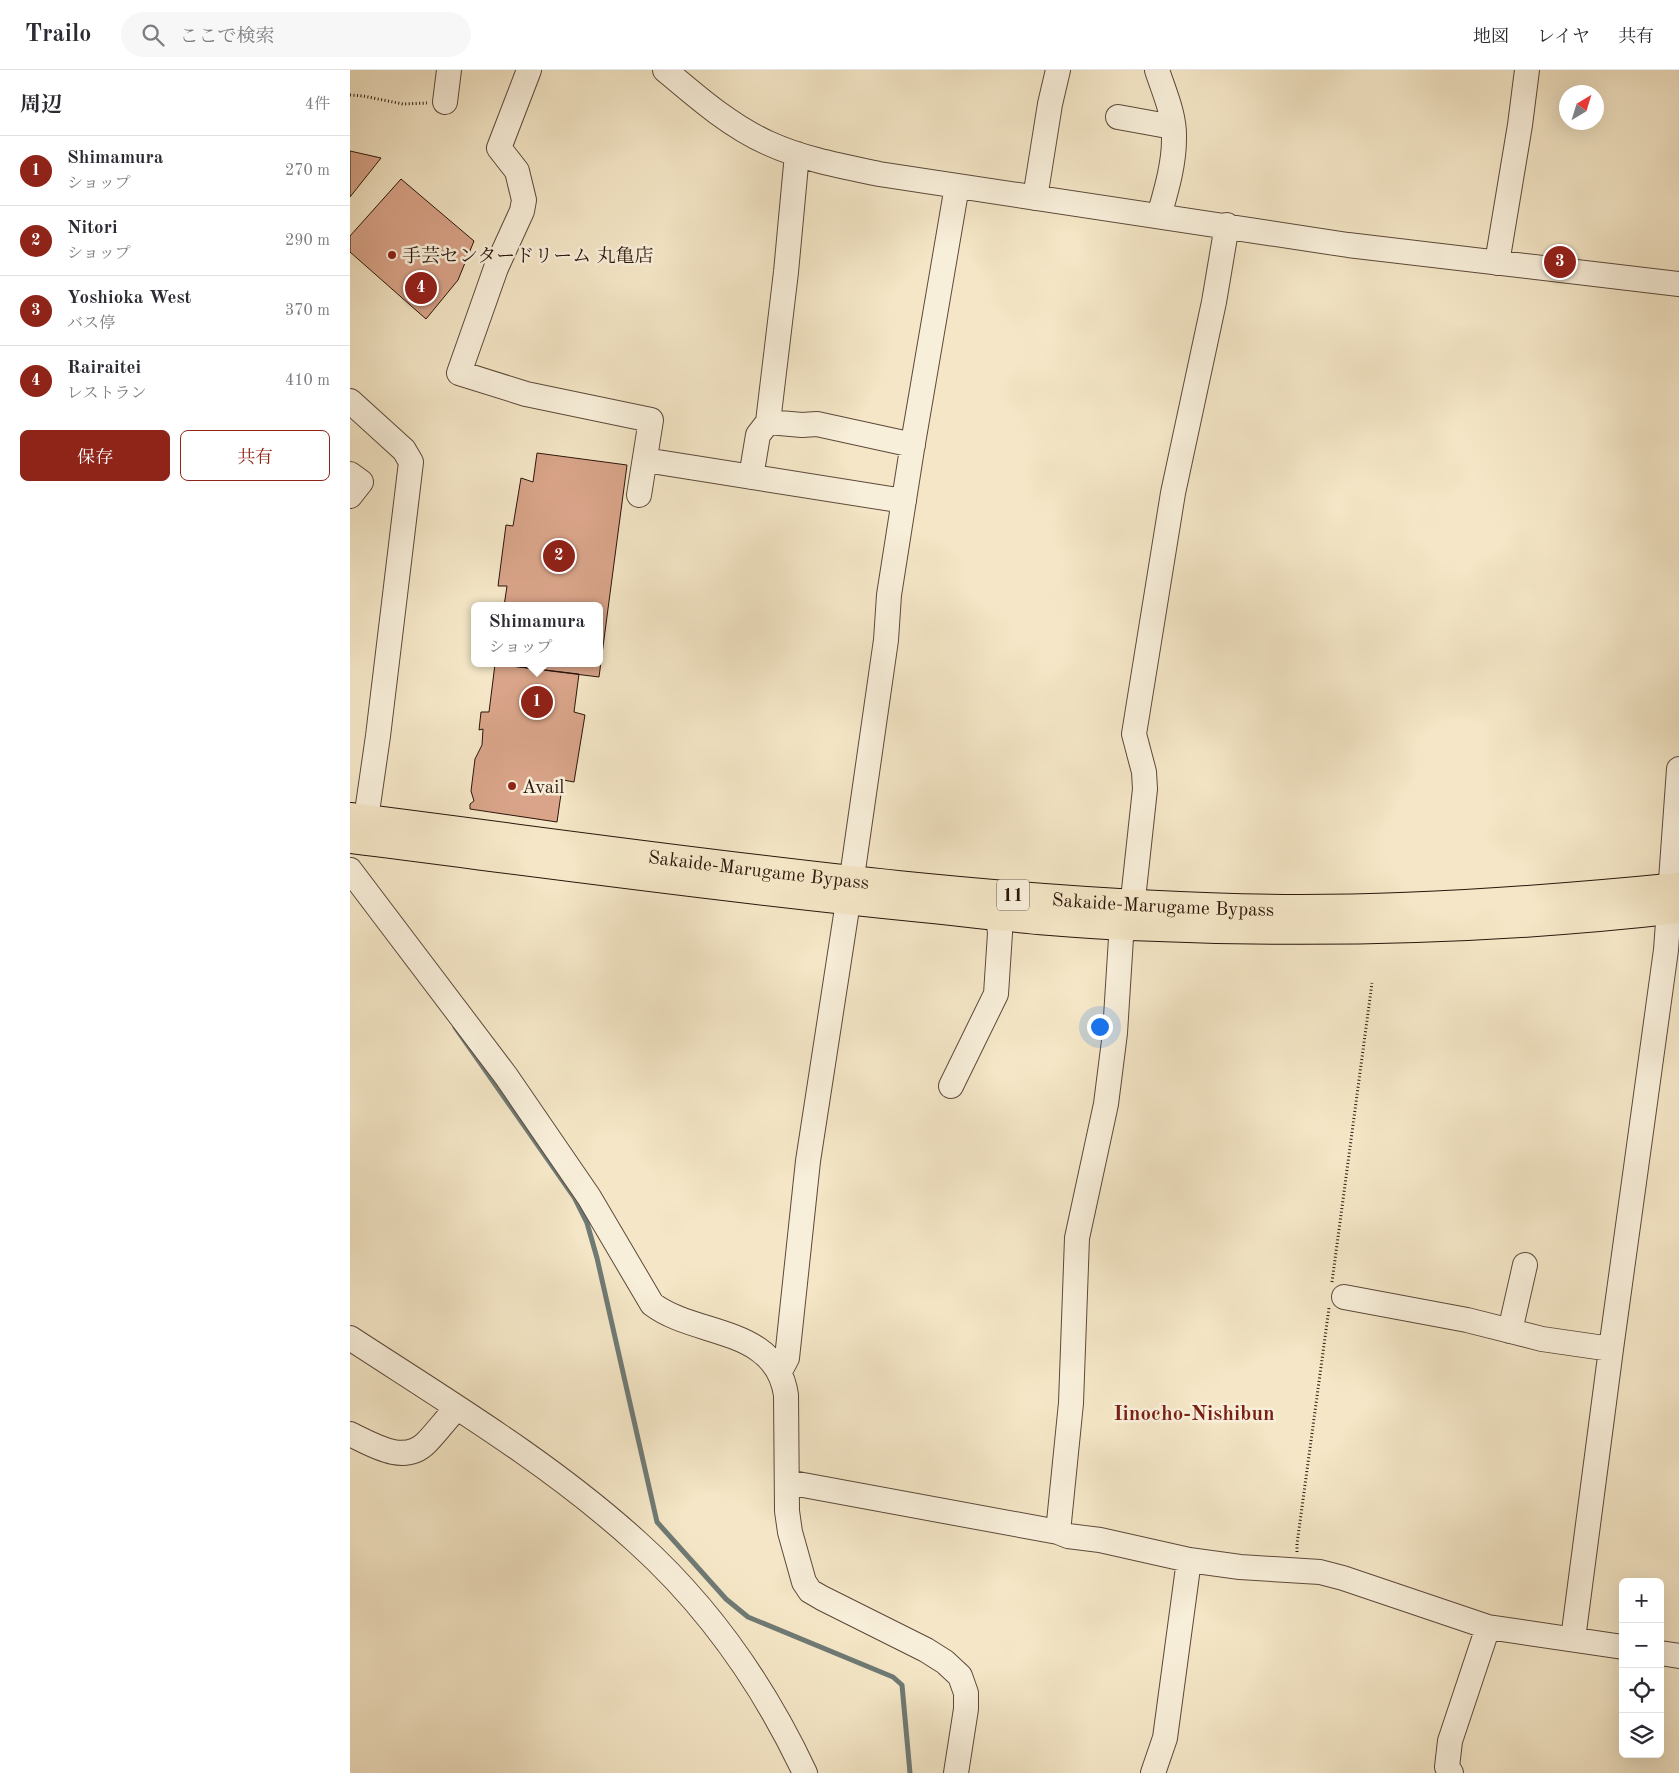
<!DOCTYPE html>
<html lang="ja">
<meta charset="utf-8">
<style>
body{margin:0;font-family:"Old Standard TT","Noto Serif JP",serif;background:#f7f7f7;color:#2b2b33}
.controls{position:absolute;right:15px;bottom:15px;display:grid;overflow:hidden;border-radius:8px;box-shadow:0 5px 20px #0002}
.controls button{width:45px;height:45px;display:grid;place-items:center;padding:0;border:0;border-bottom:1px solid #e1e1e2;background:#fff;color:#2b2b33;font:25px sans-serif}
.compass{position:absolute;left:1209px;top:15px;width:45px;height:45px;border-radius:50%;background:#fff;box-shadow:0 5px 20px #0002;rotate:38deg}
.you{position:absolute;left:749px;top:956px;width:18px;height:18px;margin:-12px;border:4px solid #fff;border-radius:50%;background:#1a73e8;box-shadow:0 0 0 8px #1a73e833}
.badge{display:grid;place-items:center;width:32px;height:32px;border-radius:50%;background:#8f2418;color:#fff;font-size:16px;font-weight:700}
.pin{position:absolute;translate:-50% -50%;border:2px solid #fff;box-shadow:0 1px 5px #0006}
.popup{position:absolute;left:121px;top:532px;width:132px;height:65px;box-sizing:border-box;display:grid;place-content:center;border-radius:8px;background:#fff;filter:drop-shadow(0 1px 4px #0005);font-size:16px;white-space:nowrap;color:#7c7c81}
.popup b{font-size:19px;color:#2b2b33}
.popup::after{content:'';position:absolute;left:50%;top:100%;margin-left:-10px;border:10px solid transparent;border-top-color:#fff}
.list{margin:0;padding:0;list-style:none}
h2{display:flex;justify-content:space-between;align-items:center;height:65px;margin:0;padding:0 20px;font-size:21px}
h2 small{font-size:16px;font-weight:400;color:#7c7c81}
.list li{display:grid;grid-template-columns:32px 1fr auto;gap:15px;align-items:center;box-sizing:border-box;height:70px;padding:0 20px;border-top:1px solid #e1e1e2}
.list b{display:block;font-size:19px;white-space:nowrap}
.list p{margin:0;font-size:16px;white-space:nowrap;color:#7c7c81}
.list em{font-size:16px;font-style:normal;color:#7c7c81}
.actions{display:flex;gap:10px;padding:15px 20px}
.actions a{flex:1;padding:11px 0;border:1px solid #8f2418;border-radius:8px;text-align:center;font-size:18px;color:#8f2418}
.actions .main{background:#8f2418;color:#fff}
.icon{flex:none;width:28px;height:28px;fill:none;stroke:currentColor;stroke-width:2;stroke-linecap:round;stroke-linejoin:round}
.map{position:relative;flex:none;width:1329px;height:1703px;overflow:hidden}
header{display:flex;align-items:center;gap:30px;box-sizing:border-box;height:70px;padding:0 25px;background:#fff;border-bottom:1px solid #e1e1e2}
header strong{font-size:24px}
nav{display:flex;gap:28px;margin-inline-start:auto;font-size:18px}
.search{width:350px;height:45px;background:#f7f7f7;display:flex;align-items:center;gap:12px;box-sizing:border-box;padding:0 18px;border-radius:28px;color:#7c7c81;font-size:19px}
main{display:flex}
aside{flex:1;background:#fff}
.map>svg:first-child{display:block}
</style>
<header>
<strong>Trailo</strong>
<div class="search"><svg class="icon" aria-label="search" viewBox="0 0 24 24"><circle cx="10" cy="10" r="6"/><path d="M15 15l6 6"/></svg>ここで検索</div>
<nav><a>地図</a><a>レイヤ</a><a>共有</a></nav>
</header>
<main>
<aside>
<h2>周辺<small>4件</small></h2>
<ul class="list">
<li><span class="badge">1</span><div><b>Shimamura</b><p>ショップ</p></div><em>270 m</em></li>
<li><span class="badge">2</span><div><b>Nitori</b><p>ショップ</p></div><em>290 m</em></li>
<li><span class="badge">3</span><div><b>Yoshioka West</b><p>バス停</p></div><em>370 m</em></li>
<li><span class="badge">4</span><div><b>Rairaitei</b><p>レストラン</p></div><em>410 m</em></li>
</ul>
<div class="actions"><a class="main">保存</a><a>共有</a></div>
</aside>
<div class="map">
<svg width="1329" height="1703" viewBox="0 0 1329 1703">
<rect width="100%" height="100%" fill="#f4e6c6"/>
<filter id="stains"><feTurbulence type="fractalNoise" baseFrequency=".004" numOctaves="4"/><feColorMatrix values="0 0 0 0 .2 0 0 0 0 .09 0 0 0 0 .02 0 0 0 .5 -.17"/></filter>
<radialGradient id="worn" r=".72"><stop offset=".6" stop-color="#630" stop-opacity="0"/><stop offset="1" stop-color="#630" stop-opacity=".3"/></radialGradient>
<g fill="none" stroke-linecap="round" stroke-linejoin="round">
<path stroke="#6f7a74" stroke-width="5" d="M105,957L224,1127L237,1153L247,1188L307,1452L376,1529L398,1547L543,1607L552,1615L560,1703"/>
</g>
<path fill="#d9a489" stroke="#2b150c" d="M0,81L31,88L0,127Z
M51,109L124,171L108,210L76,249L0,182V166Z
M187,383L277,395L249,607L145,594L250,593V536H154L157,516H148L156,455L163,456L171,408L183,412Z
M145,594L229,604L224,642L235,645L224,712L213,710L207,752L120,739V734L124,731L121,721L125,689L132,675L133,659L129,660L131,642H139Z"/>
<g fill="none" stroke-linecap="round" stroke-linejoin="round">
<g stroke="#5d493a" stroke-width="26">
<path id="minor" d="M179,0L149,78L167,101L174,130L172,141L146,198L109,303L176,324L301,350L289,425
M315,0C347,27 380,56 418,73C453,89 491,96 529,104L998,175L1329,214
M807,0C814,22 825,45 824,69C824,95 816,121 809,146
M95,32L99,0
M768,47L823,57
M447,84L436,202L418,352L452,355L467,354L563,375
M685,128L700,34L708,0
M1147,193L1170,55L1177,0
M0,331L54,380L61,392L28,666L16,749
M295,390L554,431
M0,404L11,412L0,426
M401,407L408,365L418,352
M0,800L156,1006L239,1127L302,1234C345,1267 426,1256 436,1325L437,1441L440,1462L454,1512L460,1521L472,1528L576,1580L595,1592L610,1606L616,1623V1639L606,1703
M601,1016L646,924L650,863L648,846
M994,1227L1117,1250L1192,1269L1261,1279
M1160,1261L1175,1195
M0,1268C98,1332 200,1393 287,1472C358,1536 414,1616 455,1703
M429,1303L437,1288L458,1091L504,793L536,570L539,525L562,379L607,116
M0,1364C23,1375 54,1395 76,1373C86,1363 96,1349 107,1338
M437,1412L708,1462L718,1466L750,1470L839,1490L890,1497L970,1502L993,1508L1138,1557L1273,1577
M708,1462L721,1333L727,1168L756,1034L765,963L771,868L777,856L784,820L795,719L794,702L784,664L823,423L864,232L877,155
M1223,1569L1261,1279L1316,880L1329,699
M1310,1583L1329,1586
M803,1703L815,1668L839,1490
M1101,1703L1097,1697L1100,1671L1138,1557"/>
</g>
<g stroke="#2b150c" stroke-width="30">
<g id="highway">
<path id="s1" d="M0,747C310,786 621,835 934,839C1066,840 1198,830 1329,817"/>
<path d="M0,769C191,793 381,819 573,838C641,845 711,854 780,856C963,864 1147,860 1329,839"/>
</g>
</g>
<path stroke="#2b150c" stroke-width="3" stroke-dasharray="1 2.5" stroke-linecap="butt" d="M0,25L13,26L53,34L77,33
M982,1212L1022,913
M947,1482V1474L979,1238"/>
<use href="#minor" stroke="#f8efda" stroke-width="24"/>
<use href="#highway" stroke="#f4e6c6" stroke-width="28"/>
</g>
<g fill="#8f2418" stroke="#f8efda" stroke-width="2">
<circle cx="42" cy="185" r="5"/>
<circle cx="162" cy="716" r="5"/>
</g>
<g text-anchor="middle" stroke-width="5" stroke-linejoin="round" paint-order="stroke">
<rect fill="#f8efda" stroke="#68564a" stroke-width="1" x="647" y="809.5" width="32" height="31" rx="4"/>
<g font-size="18" font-weight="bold" fill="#2b150c">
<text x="663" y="831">11</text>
</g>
<g font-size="19" fill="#2b150c" stroke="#f8efda" text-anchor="start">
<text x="52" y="192">手芸センタードリーム 丸亀店</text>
<text x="172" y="723">Avail</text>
</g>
<g font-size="19" fill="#2b150c" stroke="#f8efda">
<text dy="7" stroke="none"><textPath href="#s1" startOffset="412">Sakaide-Marugame Bypass</textPath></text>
<text dy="7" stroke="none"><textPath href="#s1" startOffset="818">Sakaide-Marugame Bypass</textPath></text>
</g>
<g font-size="21" font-weight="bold" fill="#7a1f14" stroke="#f8efda">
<text x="844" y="1350">Iinocho-Nishibun</text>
</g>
</g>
<rect width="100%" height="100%" filter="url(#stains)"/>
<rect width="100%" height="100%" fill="url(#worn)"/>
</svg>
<div class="controls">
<button>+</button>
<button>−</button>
<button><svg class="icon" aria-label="locate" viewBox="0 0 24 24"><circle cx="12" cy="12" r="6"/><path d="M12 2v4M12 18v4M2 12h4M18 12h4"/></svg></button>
<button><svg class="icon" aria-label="layers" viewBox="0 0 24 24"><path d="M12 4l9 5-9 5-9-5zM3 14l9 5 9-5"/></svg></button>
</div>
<svg class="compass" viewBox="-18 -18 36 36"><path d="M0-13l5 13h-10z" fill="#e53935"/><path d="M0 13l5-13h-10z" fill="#7c7c81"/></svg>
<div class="you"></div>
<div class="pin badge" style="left:187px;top:632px">1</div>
<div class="popup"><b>Shimamura</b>ショップ</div>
<div class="pin badge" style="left:209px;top:486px">2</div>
<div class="pin badge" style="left:1210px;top:192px">3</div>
<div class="pin badge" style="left:71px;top:218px">4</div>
</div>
</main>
